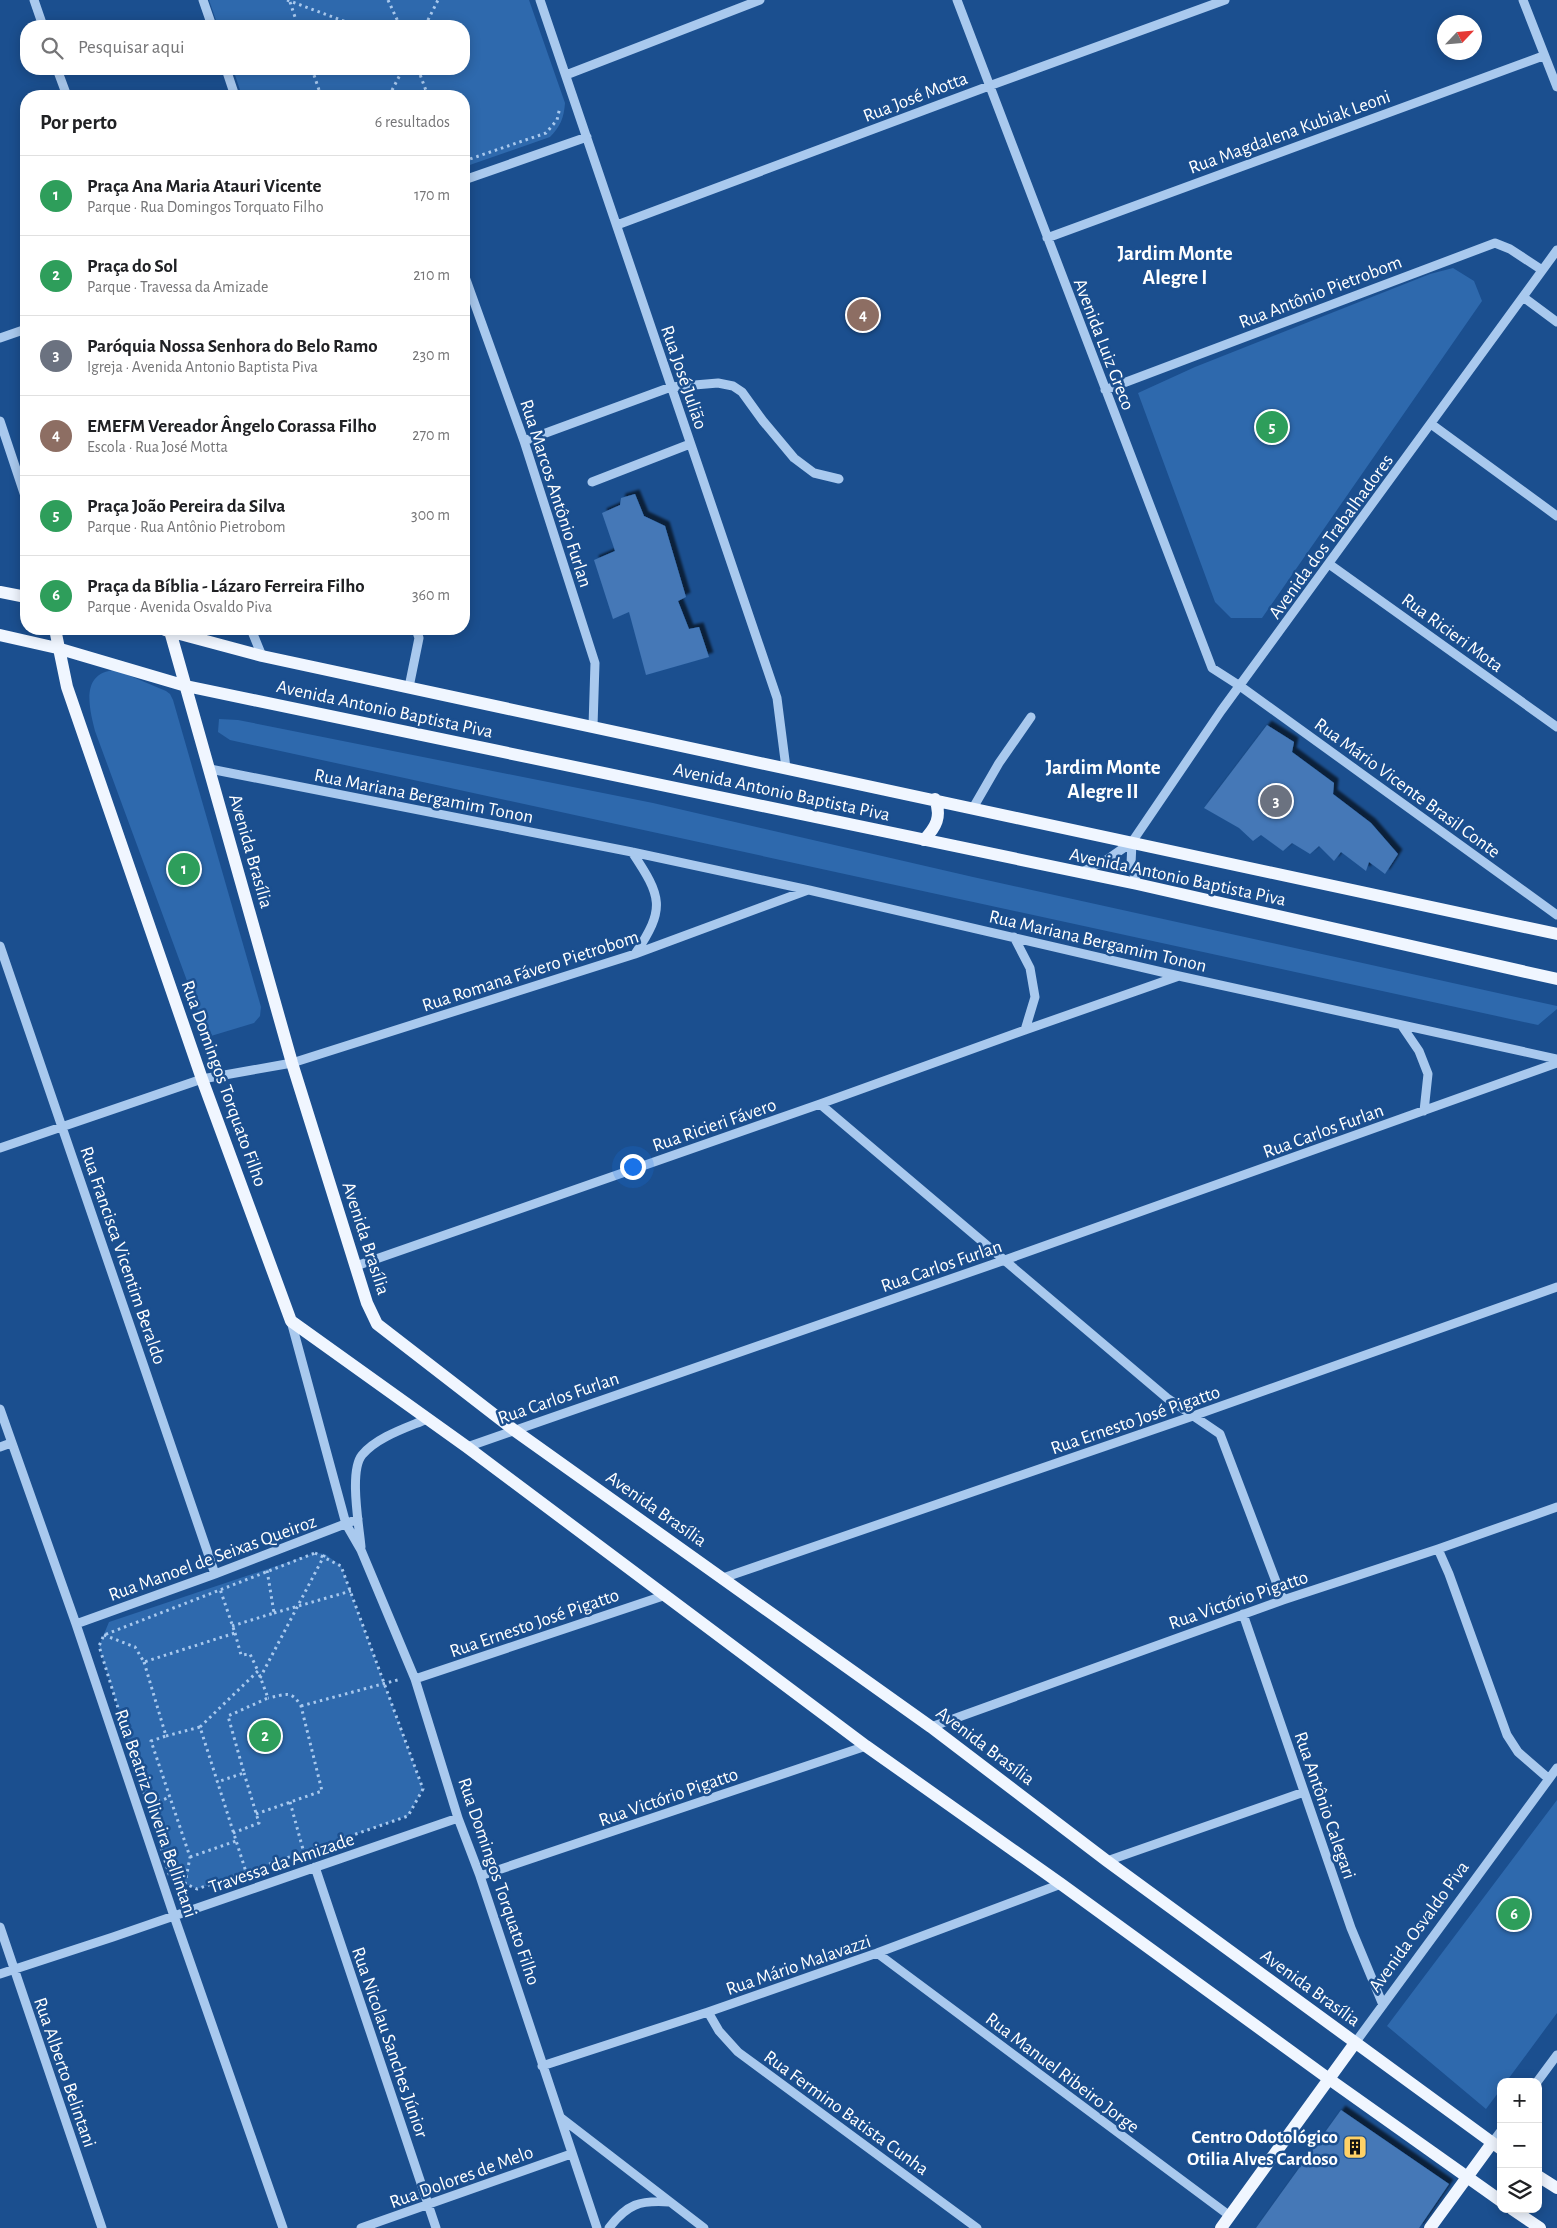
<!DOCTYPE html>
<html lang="pt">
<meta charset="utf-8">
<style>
body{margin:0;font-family:"Alegreya Sans",sans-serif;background:#f6f6f6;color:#202124}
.controls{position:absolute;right:15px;bottom:15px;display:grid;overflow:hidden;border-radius:10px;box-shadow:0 2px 12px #0003}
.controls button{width:45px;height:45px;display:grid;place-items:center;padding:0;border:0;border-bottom:1px solid #e0e0e0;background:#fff;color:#202124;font:25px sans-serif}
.compass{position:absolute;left:1437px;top:15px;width:45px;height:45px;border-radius:50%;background:#fff;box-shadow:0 2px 12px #0003;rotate:64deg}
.you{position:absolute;left:632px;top:1166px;width:18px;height:18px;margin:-12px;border:4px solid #fff;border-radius:50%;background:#1a73e8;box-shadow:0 0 0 8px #1a73e833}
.badge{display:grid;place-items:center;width:32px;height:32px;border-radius:50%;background:#b45309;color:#fff;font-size:16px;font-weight:700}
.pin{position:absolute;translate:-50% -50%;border:2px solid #fff;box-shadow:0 1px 5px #0006}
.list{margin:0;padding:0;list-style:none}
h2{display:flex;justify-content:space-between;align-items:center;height:65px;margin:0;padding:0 20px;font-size:21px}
h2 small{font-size:16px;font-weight:400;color:#757577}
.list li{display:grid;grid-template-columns:32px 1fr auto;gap:15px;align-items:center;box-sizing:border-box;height:80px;padding:0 20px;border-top:1px solid #e0e0e0}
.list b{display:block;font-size:19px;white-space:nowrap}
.list p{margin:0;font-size:16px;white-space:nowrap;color:#757577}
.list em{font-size:16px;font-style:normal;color:#757577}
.icon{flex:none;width:28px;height:28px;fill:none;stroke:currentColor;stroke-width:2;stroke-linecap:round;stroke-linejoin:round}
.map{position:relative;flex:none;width:1557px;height:2228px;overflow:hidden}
.search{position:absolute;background:#fff;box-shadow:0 2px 12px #0003;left:20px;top:20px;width:450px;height:55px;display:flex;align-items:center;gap:12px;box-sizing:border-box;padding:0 18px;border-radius:20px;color:#757577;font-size:19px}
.panel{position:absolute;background:#fff;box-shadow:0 2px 12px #0003;left:20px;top:90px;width:450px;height:545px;border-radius:20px}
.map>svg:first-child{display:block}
</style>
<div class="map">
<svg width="1557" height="2228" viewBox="0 0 1557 2228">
<defs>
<filter id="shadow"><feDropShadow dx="4.5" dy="-4.5" stdDeviation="1" flood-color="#0009"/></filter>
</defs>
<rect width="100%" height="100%" fill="#1b4f8f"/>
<path fill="#2e69ad" d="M209,0H529L565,103C564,118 560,127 550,137L464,167V96H242L233,69H464V26H218Z
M1453,268L1474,281L1482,301L1262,618H1231L1215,602L1138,393L1195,367L1430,274Z
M116,670L166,691L170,694L173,700L261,1007L260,1016L254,1023L211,1036L204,1027L95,731C89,707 80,672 116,670Z
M219,719L238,720L653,803L973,877L1557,1006V1009L1538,1025L230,740L218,732Z
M315,1553L325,1554L341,1566L423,1789L408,1816L197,1889L170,1877L99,1646L109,1622Z
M1557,1800V2013L1506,2082H1501V2089L1486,2109L1387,2026Z"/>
<path fill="#4478b7" filter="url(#shadow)" d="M635,494L644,516L665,526L686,597L678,601L689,629L699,627L709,657L646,675L629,612L613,619L594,560L615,551L602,513L620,505L621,498Z
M1267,725L1294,742L1292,752L1334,783L1333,794L1371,823L1398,854L1385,874L1369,862L1366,871L1341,852L1334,861L1319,846L1310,854L1292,843L1283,851L1261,835L1253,841L1239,828L1204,808Z
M1341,2110L1449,2184L1419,2228H1256Z"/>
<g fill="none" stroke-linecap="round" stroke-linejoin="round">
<path stroke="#a9c9ee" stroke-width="3" stroke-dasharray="2.5 4" stroke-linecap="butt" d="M287,0L357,26
M388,0L400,26
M290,2L298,26
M425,26L438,0
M312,69L321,96
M418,69L428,96
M389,96L403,69
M464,161L546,133L557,120L560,107
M315,1553L341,1566L423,1789L408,1816L197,1889L170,1877L99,1646L104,1635Z
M274,1613L351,1591
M232,1626L274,1613L267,1570
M235,1633L241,1655L250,1654L258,1671
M104,1635L135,1647L144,1662L235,1633L220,1589
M144,1662L166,1736L151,1741L190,1857L185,1884
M260,1678L325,1554
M301,1706L401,1679
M200,1727L258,1671L268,1698L228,1716L244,1773L217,1782
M166,1736L200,1727L246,1872
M290,1802L304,1853
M152,1804L170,1797
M256,1814L322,1791L301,1706C291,1689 285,1695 268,1698
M233,1833L259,1823L244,1773
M190,1857L236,1841"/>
<path stroke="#a9c9ee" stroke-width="9" d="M34,0L43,26
M203,0L212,26
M540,0L777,698L786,768
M957,0L1212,668L1240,686L1557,915
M1523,0L1557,87
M57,69L67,96
M226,69L235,96
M566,75L760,0
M464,180L587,137
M617,225L989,86L1225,0
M1047,238L1543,56
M464,274L524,441L595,663L593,726
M1523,297L1557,322
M0,338L26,329
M1105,390L1495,243L1510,249L1542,270
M0,421L26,499
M1431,424L1557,516
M524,441L671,387L718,383L733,386L742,392L763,421L794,458L814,473L839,479
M592,482L690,444
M1329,564L1557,727
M251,629L262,656
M409,687L419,638L416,629
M210,769L632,852L809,890L1179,976L1557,1059
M973,808L999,763L1031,717
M1132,842L1131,864L1137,884
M632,852C662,897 666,908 635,954
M1082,872L1108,859L1132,842L1221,711L1557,250
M1014,937L1030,968L1035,997L1025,1030
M0,946L215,1574
M1402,1026L1419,1051L1428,1074L1424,1111
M820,1104L1167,1398L1220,1434L1283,1600
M0,1148L202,1079L292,1063L635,954L808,890
M356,1266L820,1104L1025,1030L1179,976
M291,1321L346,1524L361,1550L415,1679L458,1818L480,1876L597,2228
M0,1409L76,1624L174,1916L283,2228
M0,1447L11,1443
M467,1447L1005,1260L1557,1063
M361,1547C359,1525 349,1471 362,1455C377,1437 406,1428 427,1419
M1438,1549L1449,1574L1507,1735L1518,1752L1549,1779
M723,1578L1193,1416L1557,1287
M1243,1614L1351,1928L1383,2005
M76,1624L215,1574L358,1519
M415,1679L663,1596
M931,1727L1283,1600L1438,1549L1557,1507
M1107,1861L1304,1792
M315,1867L436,2228
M480,1876L866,1746
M0,1927L102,2228
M877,1953L1230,2216
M0,1974L113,1937L458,1818
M708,2012L719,2031L738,2052L977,2228
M1355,2043L1557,1768
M542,2066L708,2012L877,1953L1061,1884
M1537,2082L1557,2055
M560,2117L704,2228
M1492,2143L1501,2131
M361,2228L571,2154
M609,2228C627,2204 640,2200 669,2202"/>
<path stroke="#f0f6ff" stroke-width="12" d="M0,592L26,597
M55,629L67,687L202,1079L291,1321L467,1447L866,1746L1061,1884L1329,2079L1501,2201
M165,630L262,656L1557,934
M170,631L292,1063L367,1303L377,1324L514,1430L931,1727L1107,1861L1501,2149
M0,635L57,648L186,686L1137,884L1557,979
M924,840C936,827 942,817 935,799
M1538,2176L1557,2188
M1512,2209L1540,2228
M1221,2228L1355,2043
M1430,2228L1492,2143"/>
</g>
<defs>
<g id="building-square" transform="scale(1.25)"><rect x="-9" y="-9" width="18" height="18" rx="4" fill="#ffd166" stroke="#1b4f8f"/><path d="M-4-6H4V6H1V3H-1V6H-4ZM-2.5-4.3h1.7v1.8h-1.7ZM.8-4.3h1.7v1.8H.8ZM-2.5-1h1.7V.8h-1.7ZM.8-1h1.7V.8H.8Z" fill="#111"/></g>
</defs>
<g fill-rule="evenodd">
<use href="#building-square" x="1355" y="2147"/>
</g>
<g text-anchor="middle" stroke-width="5" stroke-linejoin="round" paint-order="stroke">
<g font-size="19" fill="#fff" stroke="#1b4f8f">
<text transform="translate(915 96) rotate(-21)" y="7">Rua José Motta</text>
<text transform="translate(1289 131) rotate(-20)" y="7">Rua Magdalena Kubiak Leoni</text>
<text transform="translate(1320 291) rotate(-21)" y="7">Rua Antônio Pietrobom</text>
<text transform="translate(1105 344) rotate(69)" y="7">Avenida Luiz Greco</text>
<text transform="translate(685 377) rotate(71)" y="7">Rua José Julião</text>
<text transform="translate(557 493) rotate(72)" y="7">Rua Marcos Antônio Furlan</text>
<text transform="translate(1330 536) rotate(-54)" y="7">Avenida dos Trabalhadores</text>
<text transform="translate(1453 632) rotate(36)" y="7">Rua Ricieri Mota</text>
<text transform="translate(385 708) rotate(12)" y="7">Avenida Antonio Baptista Piva</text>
<text transform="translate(1408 787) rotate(36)" y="7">Rua Mário Vicente Brasil Conte</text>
<text transform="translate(782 791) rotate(12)" y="7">Avenida Antonio Baptista Piva</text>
<text transform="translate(424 795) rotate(11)" y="7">Rua Mariana Bergamim Tonon</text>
<text transform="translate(252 851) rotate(74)" y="7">Avenida Brasília</text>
<text transform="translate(1178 876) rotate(12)" y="7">Avenida Antonio Baptista Piva</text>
<text transform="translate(1098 940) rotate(13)" y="7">Rua Mariana Bergamim Tonon</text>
<text transform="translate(530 970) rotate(-18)" y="7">Rua Romana Fávero Pietrobom</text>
<text transform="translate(225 1083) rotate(70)" y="7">Rua Domingos Torquato Filho</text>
<text transform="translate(714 1124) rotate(-19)" y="7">Rua Ricieri Fávero</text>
<text transform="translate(1323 1130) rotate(-20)" y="7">Rua Carlos Furlan</text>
<text transform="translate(367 1238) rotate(72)" y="7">Avenida Brasília</text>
<text transform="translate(124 1255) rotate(71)" y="7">Rua Francisca Vicentim Beraldo</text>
<text transform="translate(941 1265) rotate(-19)" y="7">Rua Carlos Furlan</text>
<text transform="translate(558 1397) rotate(-19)" y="7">Rua Carlos Furlan</text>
<text transform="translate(1135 1419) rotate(-19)" y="7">Rua Ernesto José Pigatto</text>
<text transform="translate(657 1508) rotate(35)" y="7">Avenida Brasília</text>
<text transform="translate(212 1557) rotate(-20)" y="7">Rua Manoel de Seixas Queiroz</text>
<text transform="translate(1238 1599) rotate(-19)" y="7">Rua Victório Pigatto</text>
<text transform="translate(534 1622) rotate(-19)" y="7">Rua Ernesto José Pigatto</text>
<text transform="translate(986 1745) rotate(37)" y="7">Avenida Brasília</text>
<text transform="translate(668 1796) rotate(-19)" y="7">Rua Victório Pigatto</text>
<text transform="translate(1326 1805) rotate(71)" y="7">Rua Antônio Calegari</text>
<text transform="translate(157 1813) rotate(71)" y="7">Rua Beatriz Oliveira Bellintani</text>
<text transform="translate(281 1862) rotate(-19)" y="7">Travessa da Amizade</text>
<text transform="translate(500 1881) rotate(71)" y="7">Rua Domingos Torquato Filho</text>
<text transform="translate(1418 1926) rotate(-54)" y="7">Avenida Osvaldo Piva</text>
<text transform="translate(798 1964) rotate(-19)" y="7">Rua Mário Malavazzi</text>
<text transform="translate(1311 1987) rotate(36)" y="7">Avenida Brasília</text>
<text transform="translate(391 2042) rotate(71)" y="7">Rua Nicolau Sanches Júnior</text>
<text transform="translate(66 2072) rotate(71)" y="7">Rua Alberto Belintani</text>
<text transform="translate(1063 2072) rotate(37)" y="7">Rua Manuel Ribeiro Jorge</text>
<text transform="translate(847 2112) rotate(36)" y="7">Rua Fermino Batista Cunha</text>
<text transform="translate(461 2176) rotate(-20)" y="7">Rua Dolores de Melo</text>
</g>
<g font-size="19" font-weight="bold" fill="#fff" stroke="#1b4f8f" text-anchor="end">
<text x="1338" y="2143">Centro Odotológico<tspan x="1338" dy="22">Otilia Alves Cardoso</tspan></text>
</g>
<g font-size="21" font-weight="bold" fill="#fff" stroke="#1b4f8f">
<text x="1175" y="260">Jardim Monte<tspan x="1175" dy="24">Alegre I</tspan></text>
<text x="1103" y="774">Jardim Monte<tspan x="1103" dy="24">Alegre II</tspan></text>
</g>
</g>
</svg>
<div class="controls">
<button>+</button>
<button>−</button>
<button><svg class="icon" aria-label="layers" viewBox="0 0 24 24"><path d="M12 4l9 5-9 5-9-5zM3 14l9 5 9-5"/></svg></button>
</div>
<svg class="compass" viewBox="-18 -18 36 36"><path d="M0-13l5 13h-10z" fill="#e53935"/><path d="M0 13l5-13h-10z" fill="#757577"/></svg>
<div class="you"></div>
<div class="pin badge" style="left:184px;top:869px;background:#2e9e5b">1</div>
<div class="pin badge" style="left:265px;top:1736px;background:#2e9e5b">2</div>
<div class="pin badge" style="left:1276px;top:801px;background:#6b7280">3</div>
<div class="pin badge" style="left:863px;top:315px;background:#8d6e63">4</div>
<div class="pin badge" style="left:1272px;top:427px;background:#2e9e5b">5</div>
<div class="pin badge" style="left:1514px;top:1914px;background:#2e9e5b">6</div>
<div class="search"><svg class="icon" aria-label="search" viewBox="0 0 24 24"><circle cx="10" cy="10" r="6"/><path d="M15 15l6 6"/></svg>Pesquisar aqui</div>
<section class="panel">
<h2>Por perto<small>6 resultados</small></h2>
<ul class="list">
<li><span class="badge" style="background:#2e9e5b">1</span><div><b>Praça Ana Maria Atauri Vicente</b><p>Parque · Rua Domingos Torquato Filho</p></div><em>170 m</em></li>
<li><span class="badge" style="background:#2e9e5b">2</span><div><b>Praça do Sol</b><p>Parque · Travessa da Amizade</p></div><em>210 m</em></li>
<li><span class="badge" style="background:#6b7280">3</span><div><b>Paróquia Nossa Senhora do Belo Ramo</b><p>Igreja · Avenida Antonio Baptista Piva</p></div><em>230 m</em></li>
<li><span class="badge" style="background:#8d6e63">4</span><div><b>EMEFM Vereador Ângelo Corassa Filho</b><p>Escola · Rua José Motta</p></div><em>270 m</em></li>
<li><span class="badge" style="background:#2e9e5b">5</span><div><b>Praça João Pereira da Silva</b><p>Parque · Rua Antônio Pietrobom</p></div><em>300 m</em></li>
<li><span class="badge" style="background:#2e9e5b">6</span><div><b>Praça da Bíblia - Lázaro Ferreira Filho</b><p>Parque · Avenida Osvaldo Piva</p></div><em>360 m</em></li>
</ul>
</section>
</div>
